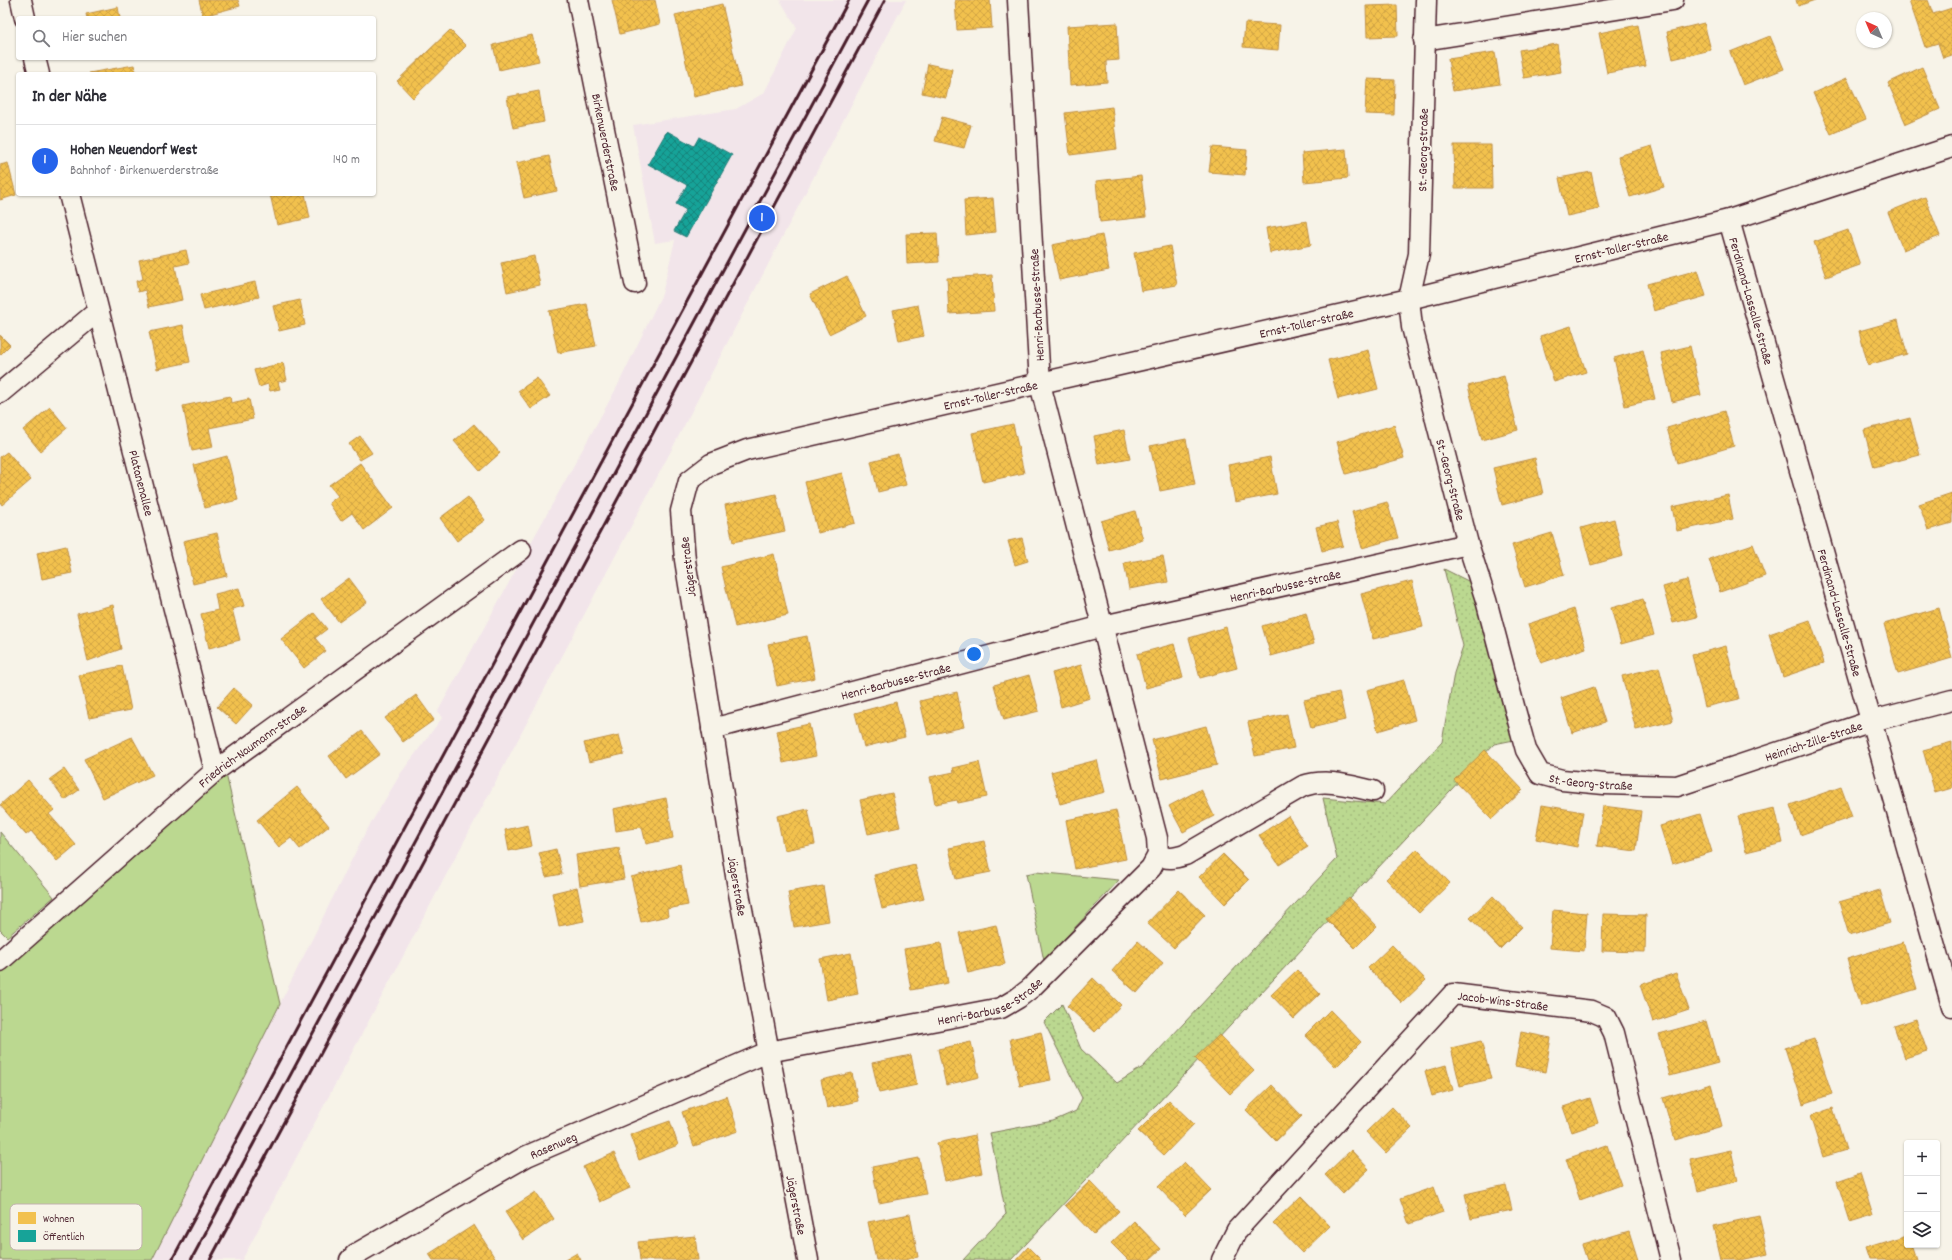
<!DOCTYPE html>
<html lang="de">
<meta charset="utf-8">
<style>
body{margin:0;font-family:Dekko,sans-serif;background:#f2f2f3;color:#2b2b33}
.controls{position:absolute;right:12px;bottom:12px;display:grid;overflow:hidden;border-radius:4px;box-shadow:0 1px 3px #0004}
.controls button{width:36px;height:36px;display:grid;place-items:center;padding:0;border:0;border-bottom:1px solid #e1e1e2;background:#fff;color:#2b2b33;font:20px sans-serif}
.compass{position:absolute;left:1856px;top:12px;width:36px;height:36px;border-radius:50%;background:#fff;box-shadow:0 1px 3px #0004;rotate:316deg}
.you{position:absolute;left:974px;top:654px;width:14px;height:14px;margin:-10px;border:3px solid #fff;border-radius:50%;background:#1a73e8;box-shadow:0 0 0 6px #1a73e833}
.badge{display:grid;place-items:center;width:26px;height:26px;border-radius:50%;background:#2563eb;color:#fff;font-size:13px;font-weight:700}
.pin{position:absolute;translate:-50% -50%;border:2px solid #fff;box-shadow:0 1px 4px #0006}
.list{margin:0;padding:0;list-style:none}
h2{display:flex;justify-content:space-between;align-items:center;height:52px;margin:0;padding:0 16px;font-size:17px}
h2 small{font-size:13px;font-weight:400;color:#7c7c81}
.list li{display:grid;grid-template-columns:26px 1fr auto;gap:12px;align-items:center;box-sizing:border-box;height:72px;padding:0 16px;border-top:1px solid #e1e1e2}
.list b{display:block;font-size:15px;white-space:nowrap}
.list p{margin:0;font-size:13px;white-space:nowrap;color:#7c7c81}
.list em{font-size:13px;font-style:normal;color:#7c7c81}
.icon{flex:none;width:22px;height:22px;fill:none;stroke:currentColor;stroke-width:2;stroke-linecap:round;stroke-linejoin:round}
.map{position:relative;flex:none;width:1952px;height:1260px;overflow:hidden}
.search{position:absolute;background:#fff;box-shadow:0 1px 3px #0004;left:16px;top:16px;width:360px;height:44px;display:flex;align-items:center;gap:10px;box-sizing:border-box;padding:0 14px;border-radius:4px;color:#7c7c81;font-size:15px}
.panel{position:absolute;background:#fff;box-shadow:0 1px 3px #0004;left:16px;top:72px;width:360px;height:124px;border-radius:4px}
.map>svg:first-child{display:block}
</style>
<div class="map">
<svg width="1952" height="1260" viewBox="0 0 1952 1260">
<defs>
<pattern id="park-dots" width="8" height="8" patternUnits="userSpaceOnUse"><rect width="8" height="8" fill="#bbd890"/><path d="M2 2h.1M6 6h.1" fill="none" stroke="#a2b97c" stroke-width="1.8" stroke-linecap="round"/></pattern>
<pattern id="homes-cross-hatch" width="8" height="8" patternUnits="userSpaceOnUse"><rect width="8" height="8" fill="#f2c14e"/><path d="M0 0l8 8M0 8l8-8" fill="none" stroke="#d1a544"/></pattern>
<pattern id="public-cross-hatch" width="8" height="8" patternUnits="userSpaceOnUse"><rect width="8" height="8" fill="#17a398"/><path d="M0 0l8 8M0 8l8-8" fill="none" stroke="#17847c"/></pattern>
</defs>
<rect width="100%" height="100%" fill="#f7f3e8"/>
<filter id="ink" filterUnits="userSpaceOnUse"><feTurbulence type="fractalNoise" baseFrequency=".025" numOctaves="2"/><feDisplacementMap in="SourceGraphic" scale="8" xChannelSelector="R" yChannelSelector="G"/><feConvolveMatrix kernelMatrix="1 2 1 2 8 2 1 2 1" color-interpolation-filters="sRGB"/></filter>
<g filter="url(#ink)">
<path fill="#f2e5ea" d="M780,0H906L663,466L242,1260H152L365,833L401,773L442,718L438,711L617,387L662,294L675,240L655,243L633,125L736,109L764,93L797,28Z"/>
<path fill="#bbd890" stroke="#827c5e" d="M226,774L280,1004L152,1260H0V973L178,812Z
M0,832L54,897L7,937L0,930Z
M1036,872L1119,880L1044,961L1026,874Z"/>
<path fill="url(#park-dots)" stroke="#827c5e" d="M1444,569L1470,582L1514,740L1494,744L1011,1260H963L1006,1214L990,1133L1053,1121L1076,1111L1082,1098L1044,1022L1062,1004L1081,1049L1117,1083L1143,1067L1337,859L1323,798L1385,804L1442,742L1454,673L1463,646Z"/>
<path fill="url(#homes-cross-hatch)" stroke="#c09044" d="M199,0H238L240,6L203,16Z
M612,0H655L660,24L620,34Z
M955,0H990L992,28L957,30Z
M1796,0H1815L1798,6Z
M1909,0H1928L1933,14L1952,8V55L1943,58L1938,43L1925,47Z
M722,4L741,86L694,97L675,15Z
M1397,5L1398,36L1367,37L1366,6Z
M118,7L120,18H87L86,14Z
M1117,23L1119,60L1106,61L1107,82L1070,85L1067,26Z
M1245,23L1280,25L1278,50L1243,47Z
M1704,23L1711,50L1673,59L1667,32Z
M1638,25L1646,66L1607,73L1599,33Z
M450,30L466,46L413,98L397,81Z
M532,35L539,61L499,70L493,45Z
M1770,36L1784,69L1743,85L1730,52Z
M1557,44L1561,72L1524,78L1519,50Z
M1495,52L1500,84L1453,91L1448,59Z
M928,64L952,69L946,98L922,93Z
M134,65L136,74H90L89,73Z
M1922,67L1940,109L1906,124L1888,83Z
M1847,78L1866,119L1831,134L1813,93Z
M1367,79L1395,80L1394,115L1365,114Z
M539,91L544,122L513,128L507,97Z
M1112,107L1117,149L1070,155L1065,113Z
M942,117L971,125L964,148L935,141Z
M1454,145H1491L1492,188H1455Z
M1652,146L1664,187L1630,197L1618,156Z
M1212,147L1247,150L1245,175L1209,172Z
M1346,149L1348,178L1304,182L1302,153Z
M549,156L557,191L524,198L516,163Z
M8,163L16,195L0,200V165Z
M1591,172L1599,209L1567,216L1559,178Z
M1141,176L1146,217L1100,222L1096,181Z
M270,194H305L310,218L277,225Z
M1925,197L1940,236L1903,250L1888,212Z
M993,198L996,232L966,235L964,200Z
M1307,221L1311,245L1270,253L1266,228Z
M1848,230L1860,265L1826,277L1814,242Z
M937,233L939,262L907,264L906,234Z
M1102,235L1109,270L1059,280L1052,245Z
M1170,246L1177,285L1141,291L1134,253Z
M186,250L189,263L175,266L182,300L149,307L145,290L138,292L136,281L143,279L139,260Z
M534,256L540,285L507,292L501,263Z
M1698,270L1706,296L1654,311L1647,284Z
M992,275L994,311L949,314L947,278Z
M847,276L866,316L829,334L810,294Z
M255,282L259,297L204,310L200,295Z
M300,300L305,325L279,331L273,306Z
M587,304L596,346L558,353L549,311Z
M918,305L924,336L899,341L893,310Z
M1898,320L1907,354L1868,365L1859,331Z
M183,325L190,362L157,369L149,332Z
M1571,326L1586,372L1554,382L1540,336Z
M0,335L10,345L0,355Z
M1690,346L1701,395L1672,402L1661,353Z
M1368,350L1378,389L1338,399L1328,360Z
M1643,350L1655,399L1625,406L1614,358Z
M283,363L287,380L278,382L280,389L270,391L268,384L259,387L254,370Z
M1504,376L1518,430L1482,440L1468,386Z
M537,378L550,396L531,409L518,391Z
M230,396L231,403L249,399L253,419L209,428L213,447L192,451L183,406Z
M50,407L67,428L40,451L23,430Z
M1724,411L1734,446L1677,463L1667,428Z
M1910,418L1920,455L1874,467L1864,430Z
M474,424L500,453L480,471L454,441Z
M1013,424L1024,473L983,482L972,433Z
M1394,425L1404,458L1346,474L1337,442Z
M1124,430L1130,459L1099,465L1094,436Z
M360,436L372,453L360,460L349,444Z
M1186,439L1195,484L1160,491L1150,446Z
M7,452L31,480L2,505L0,502V457Z
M898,454L906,485L878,492L871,461Z
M227,456L238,500L205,508L194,465Z
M1270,457L1277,494L1235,502L1228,465Z
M1535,458L1543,494L1502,505L1493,468Z
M360,463L393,508L364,530L352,513L341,521L329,503L338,496L329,485Z
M842,473L855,523L818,533L805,482Z
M1952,493V523L1928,530L1919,504Z
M776,494L785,531L733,542L725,505Z
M1728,495L1733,519L1677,531L1672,507Z
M468,497L485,520L457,541L440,518Z
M1387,502L1398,538L1362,548L1352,512Z
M1135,511L1143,540L1109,550L1101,521Z
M1614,519L1623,556L1591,565L1581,528Z
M1337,522L1343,546L1322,551L1316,527Z
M217,533L227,576L193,584L183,541Z
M1552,533L1564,575L1525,587L1512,545Z
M1022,538L1028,561L1015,565L1008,541Z
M1753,544L1765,576L1720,592L1709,559Z
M66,546L72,573L42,579L37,553Z
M774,554L788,615L735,627L721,567Z
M1163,556L1168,582L1129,589L1124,563Z
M349,578L367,602L339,622L321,599Z
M1687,580L1697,617L1673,623L1663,587Z
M1412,581L1423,627L1373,639L1361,594Z
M239,588L244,606L232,609L240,640L209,648L201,614L218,610L215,594Z
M1643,599L1654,635L1621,644L1611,608Z
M113,605L121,649L88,661L77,614Z
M1939,608L1952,658L1898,674L1884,624Z
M1574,609L1586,648L1541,663L1528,624Z
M314,613L327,629L315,638L326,651L304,668L281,639Z
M1306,613L1314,644L1271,656L1262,626Z
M1810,620L1824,663L1783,677L1769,634Z
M1226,627L1237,668L1200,678L1189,638Z
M807,636L815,678L777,686L768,644Z
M1174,644L1183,678L1146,688L1137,654Z
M1726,646L1739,699L1705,707L1692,655Z
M1081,665L1090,698L1061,707L1052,673Z
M122,666L131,710L89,718L79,675Z
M1659,667L1673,721L1636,730L1622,676Z
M1029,675L1039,711L1004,720L994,685Z
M1404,680L1415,720L1378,731L1367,690Z
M1594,687L1605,722L1572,733L1561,698Z
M234,688L253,705L236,724L217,707Z
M957,692L964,727L928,735L920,701Z
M1339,692L1345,720L1311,728L1304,700Z
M416,695L434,720L403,742L385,718Z
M896,702L905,737L864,747L855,713Z
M1287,714L1294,748L1255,756L1248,722Z
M809,724L816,756L783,763L777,731Z
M1206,726L1217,765L1162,779L1152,740Z
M362,731L380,754L346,779L329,756Z
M619,735L624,754L589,762L584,743Z
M132,737L153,775L103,798L84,759Z
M1952,742V788L1935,793L1923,750Z
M1485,750L1523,790L1492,819L1454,780Z
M1097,760L1105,792L1060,804L1051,772Z
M979,762L987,797L958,803L957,800L935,804L930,777L954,772L953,768Z
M64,769L79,790L65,800L50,779Z
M28,780L54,810L49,814L76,845L57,861L31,831L26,835L0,805Z
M297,787L329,826L300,849L291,838L279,847L257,820Z
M1841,787L1852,817L1800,835L1790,805Z
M1201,789L1214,816L1183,832L1169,806Z
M892,793L900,827L868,834L860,800Z
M666,798L673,838L646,844L642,827L616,831L613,809Z
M1542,805L1583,812L1577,847L1536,839Z
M1603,806L1641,811L1636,851L1597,846Z
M1775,808L1783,843L1746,852L1738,816Z
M808,809L815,844L784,850L777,816Z
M1116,810L1126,859L1075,869L1066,820Z
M1700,814L1712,852L1672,864L1660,826Z
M1288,816L1308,847L1279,865L1259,835Z
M528,825L532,846L509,851L505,830Z
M984,841L991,872L956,879L949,848Z
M619,848L624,879L580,886L576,855Z
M556,849L562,874L546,877L539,853Z
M1417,849L1450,883L1419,913L1386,879Z
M1223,854L1249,880L1225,904L1199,877Z
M680,865L688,905L667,909L668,916L641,922L631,877Z
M915,865L924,899L882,909L874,875Z
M823,886L829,921L794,927L788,892Z
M577,887L584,921L559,926L552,893Z
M1179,890L1205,915L1174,948L1147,923Z
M1880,890L1890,923L1849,935L1839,902Z
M1493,896L1522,927L1500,949L1470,918Z
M1349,897L1377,926L1355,948L1326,919Z
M1553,910L1587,913L1584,951L1550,948Z
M1603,914L1646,915L1645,952L1602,951Z
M996,925L1005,964L968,973L959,933Z
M1138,941L1163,963L1137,993L1112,971Z
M1903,942L1917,989L1861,1006L1847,959Z
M941,943L948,983L911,990L904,949Z
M1392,945L1426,980L1402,1003L1368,968Z
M851,953L858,994L827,1000L820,959Z
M1297,970L1320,994L1294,1019L1271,995Z
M1676,973L1689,1010L1653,1022L1640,985Z
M1093,978L1121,1005L1095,1032L1067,1006Z
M1330,1010L1361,1042L1336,1067L1305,1035Z
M1916,1019L1927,1051L1905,1058L1894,1026Z
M1706,1021L1718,1063L1670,1076L1659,1034Z
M1041,1032L1051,1080L1020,1086L1010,1039Z
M1521,1032L1551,1038L1545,1072L1515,1066Z
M1219,1035L1254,1071L1230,1094L1195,1058Z
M1814,1039L1832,1094L1803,1104L1785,1048Z
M1481,1041L1491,1079L1460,1086L1451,1048Z
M971,1042L979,1077L946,1085L938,1049Z
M911,1055L917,1085L879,1093L872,1063Z
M1446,1065L1453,1090L1432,1096L1425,1071Z
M852,1073L858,1101L827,1108L821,1080Z
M1711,1084L1722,1126L1675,1140L1663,1098Z
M1272,1085L1302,1116L1276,1141L1246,1110Z
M727,1096L738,1131L694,1146L682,1112Z
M1590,1098L1598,1123L1572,1132L1563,1107Z
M1169,1100L1194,1124L1164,1155L1138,1131Z
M1392,1107L1412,1128L1386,1153L1366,1132Z
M1833,1108L1846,1150L1823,1157L1810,1116Z
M670,1121L678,1145L639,1160L630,1135Z
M975,1135L982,1173L945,1181L937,1143Z
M1607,1145L1621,1185L1580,1200L1566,1159Z
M1351,1150L1369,1169L1343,1194L1325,1175Z
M1731,1150L1738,1181L1698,1191L1690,1159Z
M614,1153L630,1188L600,1202L583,1167Z
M919,1158L926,1194L879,1203L872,1167Z
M1184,1162L1211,1190L1185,1215L1158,1187Z
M1860,1173L1873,1215L1850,1222L1837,1181Z
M1090,1181L1119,1211L1094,1235L1065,1205Z
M1506,1185L1512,1210L1471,1219L1465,1194Z
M1434,1187L1443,1212L1409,1224L1400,1199Z
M536,1192L554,1219L523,1240L505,1212Z
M1301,1196L1330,1226L1302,1253L1273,1223Z
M910,1214L918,1257L904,1260H876L868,1222Z
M1759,1216L1768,1254L1741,1260H1721L1713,1226Z
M1134,1221L1161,1249L1149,1260H1128L1111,1243Z
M474,1225L496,1260H433L429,1254Z
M1629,1231L1638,1260H1587L1582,1245Z
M1907,1235V1245H1911L1916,1260H1869L1865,1248Z
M695,1236L698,1260H640L638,1242Z
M1028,1247L1041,1260H1016Z
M577,1253L581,1260H565Z"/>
<path fill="url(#public-cross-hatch)" stroke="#267b77" d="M667,131L694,146L699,137L732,155L686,237L674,231L686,210L676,204L687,185L648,164Z"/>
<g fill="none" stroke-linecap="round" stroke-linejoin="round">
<g stroke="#4a1f2b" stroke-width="23">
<g id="street">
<path d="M21,0L25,18"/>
<path id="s1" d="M578,0L635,283"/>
<path id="s2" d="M1426,0L1419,254L1409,299L1412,327L1468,544L1486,600L1514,706L1526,750L1540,774L1562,780L1604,784L1677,786L1872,721L1952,700"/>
<path d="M1424,40L1673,0"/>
<path d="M35,58L39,74"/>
<path id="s3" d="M69,194L215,771"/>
<path id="s4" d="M1729,220L1952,1006"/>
<path d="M0,393L98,311"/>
<path id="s5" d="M712,729L1103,626L1468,544"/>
<path d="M1158,855C1168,860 1175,858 1185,855L1303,786C1327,778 1350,786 1373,791"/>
<path id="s6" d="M0,961L215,771L521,550"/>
<path id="s7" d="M350,1260L356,1254L527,1156L768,1052L1001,1008L1018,998L1031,988L1151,868L1158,855L1157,838L1040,384L1018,0"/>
<path id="s8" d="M808,1260L738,888L685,560L681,511L689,481L711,464L747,450L1409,299L1729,220L1952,147"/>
<path id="s9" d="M1222,1260L1237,1230L1453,994L1592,1011L1606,1017L1614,1033L1671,1260"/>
</g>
</g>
<use href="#street" stroke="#f7f3e8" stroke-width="20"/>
<path stroke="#4a1f2b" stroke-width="3" d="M172,1260L849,0
M191,1260L868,0
M210,1260L885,0"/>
</g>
</g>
<g text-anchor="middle" stroke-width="4" stroke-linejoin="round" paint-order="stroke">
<g font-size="13" fill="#4a1f2b" stroke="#f7f3e8">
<text dy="5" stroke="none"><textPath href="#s1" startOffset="145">Birkenwerderstraße</textPath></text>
<text transform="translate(1422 150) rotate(-89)" y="5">St.-Georg-Straße</text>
<text dy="5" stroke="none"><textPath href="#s8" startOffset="1755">Ernst-Toller-Straße</textPath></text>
<text dy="5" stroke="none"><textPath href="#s4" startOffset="84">Ferdinand-Lassalle-Straße</textPath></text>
<text transform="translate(1036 305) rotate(-93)" y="5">Henri-Barbusse-Straße</text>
<text dy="5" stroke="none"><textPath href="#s8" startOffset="1431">Ernst-Toller-Straße</textPath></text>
<text dy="5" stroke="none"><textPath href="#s8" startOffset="1107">Ernst-Toller-Straße</textPath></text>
<text dy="5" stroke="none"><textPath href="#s2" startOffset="486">St.-Georg-Straße</textPath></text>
<text dy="5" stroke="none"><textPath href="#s3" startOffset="298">Platanenallee</textPath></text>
<text transform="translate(687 567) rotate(-97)" y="5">Jägerstraße</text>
<text dy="5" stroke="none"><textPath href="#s5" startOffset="591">Henri-Barbusse-Straße</textPath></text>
<text dy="5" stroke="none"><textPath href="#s4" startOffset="408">Ferdinand-Lassalle-Straße</textPath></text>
<text dy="5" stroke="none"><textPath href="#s5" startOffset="190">Henri-Barbusse-Straße</textPath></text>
<text dy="5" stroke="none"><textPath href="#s2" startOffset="1076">Heinrich-Zille-Straße</textPath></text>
<text dy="5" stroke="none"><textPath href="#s6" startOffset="332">Friedrich-Naumann-Straße</textPath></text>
<text dy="5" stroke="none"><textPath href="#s2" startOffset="846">St.-Georg-Straße</textPath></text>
<text transform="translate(738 886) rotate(80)" y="5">Jägerstraße</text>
<text dy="5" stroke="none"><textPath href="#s7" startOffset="697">Henri-Barbusse-Straße</textPath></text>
<text dy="5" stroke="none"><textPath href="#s9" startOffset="404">Jacob-Wins-Straße</textPath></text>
<text dy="5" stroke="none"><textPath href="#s7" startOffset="234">Rasenweg</textPath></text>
<text transform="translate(797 1205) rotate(79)" y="5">Jägerstraße</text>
</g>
</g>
<rect x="10" y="1204" width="132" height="46" rx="6" fill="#f7f3e8" stroke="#c3b3af" stroke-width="1"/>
<rect x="18" y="1212" width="18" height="12" fill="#f2c14e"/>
<rect x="18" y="1230" width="18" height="12" fill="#17a398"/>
<g font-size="11" fill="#4a1f2b">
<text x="43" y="1222">Wohnen</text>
<text x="43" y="1240">Öffentlich</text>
</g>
</svg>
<div class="controls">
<button>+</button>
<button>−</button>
<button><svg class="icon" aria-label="layers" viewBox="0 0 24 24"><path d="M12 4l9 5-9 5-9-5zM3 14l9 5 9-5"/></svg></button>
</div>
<svg class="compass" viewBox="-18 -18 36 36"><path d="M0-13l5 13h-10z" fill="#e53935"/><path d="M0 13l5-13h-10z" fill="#7c7c81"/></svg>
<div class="you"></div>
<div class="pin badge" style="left:762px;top:218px">1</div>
<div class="search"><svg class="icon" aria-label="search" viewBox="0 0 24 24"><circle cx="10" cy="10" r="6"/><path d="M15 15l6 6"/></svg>Hier suchen</div>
<section class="panel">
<h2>In der Nähe<small></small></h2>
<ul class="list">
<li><span class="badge">1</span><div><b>Hohen Neuendorf West</b><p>Bahnhof · Birkenwerderstraße</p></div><em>140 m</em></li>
</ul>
</section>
</div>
